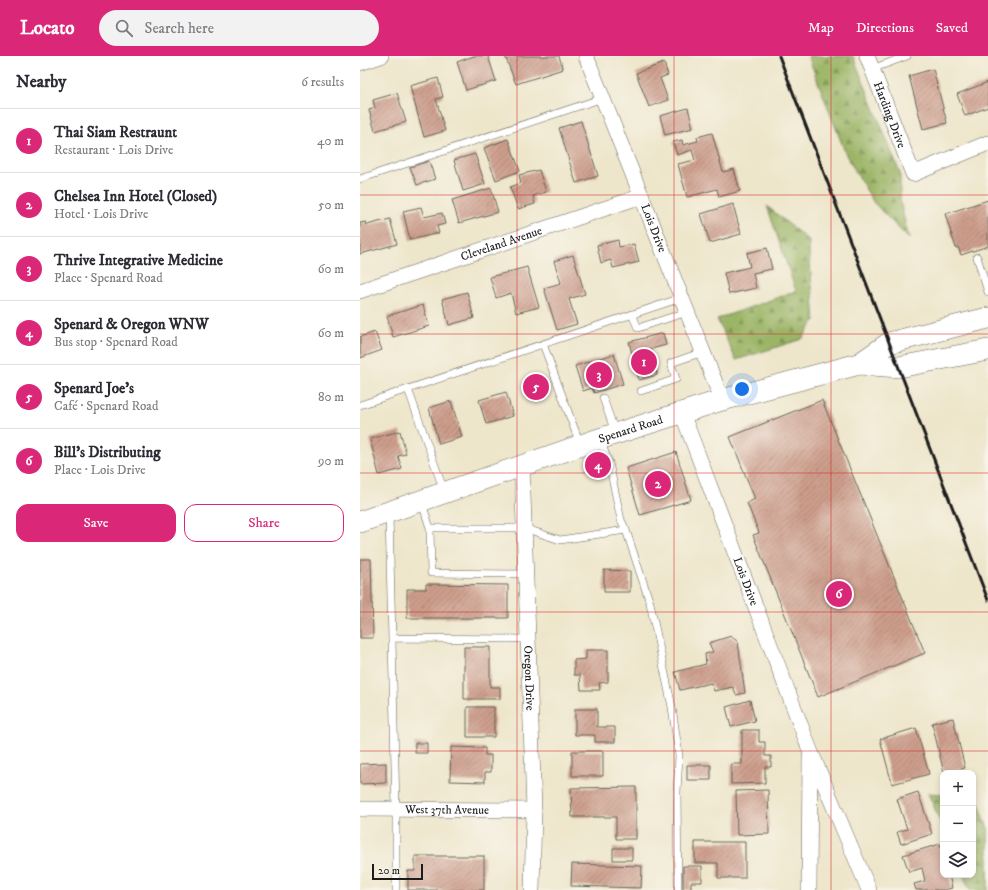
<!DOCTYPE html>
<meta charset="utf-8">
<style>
body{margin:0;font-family:"IM FELL DW Pica",serif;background:#f2f2f3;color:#2b2b33}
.controls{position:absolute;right:12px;bottom:12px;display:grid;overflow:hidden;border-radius:8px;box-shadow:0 2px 6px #0003}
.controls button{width:36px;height:36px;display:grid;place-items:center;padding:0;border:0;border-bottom:1px solid #e1e1e2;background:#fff;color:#2b2b33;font:20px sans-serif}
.scale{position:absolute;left:12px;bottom:10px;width:51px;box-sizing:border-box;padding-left:4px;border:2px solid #1c1c1c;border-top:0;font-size:11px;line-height:14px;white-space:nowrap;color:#1c1c1c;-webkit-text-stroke:3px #f7f3e8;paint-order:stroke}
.you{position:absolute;left:382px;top:333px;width:14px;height:14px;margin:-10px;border:3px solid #fff;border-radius:50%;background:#1a73e8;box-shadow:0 0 0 6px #1a73e833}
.badge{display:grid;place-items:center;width:26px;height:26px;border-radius:50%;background:#db2777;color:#fff;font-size:13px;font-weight:700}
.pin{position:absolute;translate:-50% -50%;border:2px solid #fff;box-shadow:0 1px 4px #0006}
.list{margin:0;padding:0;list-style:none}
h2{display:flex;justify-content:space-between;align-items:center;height:52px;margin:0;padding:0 16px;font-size:17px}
h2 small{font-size:13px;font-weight:400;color:#7c7c81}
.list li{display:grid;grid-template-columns:26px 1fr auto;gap:12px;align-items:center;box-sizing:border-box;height:64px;padding:0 16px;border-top:1px solid #e1e1e2}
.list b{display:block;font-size:15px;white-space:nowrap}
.list p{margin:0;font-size:13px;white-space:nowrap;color:#7c7c81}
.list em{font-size:13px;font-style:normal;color:#7c7c81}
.actions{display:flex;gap:8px;padding:12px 16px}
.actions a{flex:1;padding:9px 0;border:1px solid #db2777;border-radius:12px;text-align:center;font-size:14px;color:#db2777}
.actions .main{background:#db2777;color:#fff}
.icon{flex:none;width:22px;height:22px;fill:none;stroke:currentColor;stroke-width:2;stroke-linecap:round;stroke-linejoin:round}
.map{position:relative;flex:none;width:628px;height:834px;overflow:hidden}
header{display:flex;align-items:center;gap:24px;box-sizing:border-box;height:56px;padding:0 20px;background:#db2777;color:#fff}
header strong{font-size:19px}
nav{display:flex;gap:22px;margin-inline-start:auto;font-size:14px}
.search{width:280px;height:36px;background:#f2f2f3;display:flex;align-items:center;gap:10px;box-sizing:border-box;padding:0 14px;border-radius:22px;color:#7c7c81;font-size:15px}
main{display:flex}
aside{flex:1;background:#fff}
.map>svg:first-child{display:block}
</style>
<header>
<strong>Locato</strong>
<div class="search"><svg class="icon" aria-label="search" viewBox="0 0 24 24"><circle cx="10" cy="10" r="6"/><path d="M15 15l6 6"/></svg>Search here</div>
<nav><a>Map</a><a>Directions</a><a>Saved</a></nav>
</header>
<main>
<aside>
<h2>Nearby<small>6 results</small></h2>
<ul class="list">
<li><span class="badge">1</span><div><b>Thai Siam Restraunt</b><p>Restaurant · Lois Drive</p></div><em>40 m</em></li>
<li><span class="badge">2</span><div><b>Chelsea Inn Hotel (Closed)</b><p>Hotel · Lois Drive</p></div><em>50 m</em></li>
<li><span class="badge">3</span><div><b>Thrive Integrative Medicine</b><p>Place · Spenard Road</p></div><em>60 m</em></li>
<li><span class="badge">4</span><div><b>Spenard &amp; Oregon WNW</b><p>Bus stop · Spenard Road</p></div><em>60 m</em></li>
<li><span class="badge">5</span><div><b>Spenard Joe's</b><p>Café · Spenard Road</p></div><em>80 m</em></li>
<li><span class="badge">6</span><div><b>Bill's Distributing</b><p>Place · Lois Drive</p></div><em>90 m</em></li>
</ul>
<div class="actions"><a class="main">Save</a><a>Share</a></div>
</aside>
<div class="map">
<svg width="628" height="834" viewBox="0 0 628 834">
<defs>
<pattern id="forest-firs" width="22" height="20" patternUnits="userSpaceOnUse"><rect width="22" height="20" fill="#9bb566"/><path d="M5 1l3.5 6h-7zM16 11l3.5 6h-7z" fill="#7e9253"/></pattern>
<pattern id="building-hatch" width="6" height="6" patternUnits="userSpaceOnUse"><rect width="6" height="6" fill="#ce9e8c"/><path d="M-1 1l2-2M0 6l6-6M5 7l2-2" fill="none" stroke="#a68072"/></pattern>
</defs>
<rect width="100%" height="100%" fill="#f7f3e8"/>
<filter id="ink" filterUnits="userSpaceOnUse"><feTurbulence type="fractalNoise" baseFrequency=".025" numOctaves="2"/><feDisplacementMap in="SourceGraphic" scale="8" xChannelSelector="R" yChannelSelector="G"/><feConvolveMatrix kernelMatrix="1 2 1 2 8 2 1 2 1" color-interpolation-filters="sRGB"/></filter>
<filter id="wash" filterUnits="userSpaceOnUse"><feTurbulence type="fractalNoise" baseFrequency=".012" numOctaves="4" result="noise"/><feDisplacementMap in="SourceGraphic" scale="16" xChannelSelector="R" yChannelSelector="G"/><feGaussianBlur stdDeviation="0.9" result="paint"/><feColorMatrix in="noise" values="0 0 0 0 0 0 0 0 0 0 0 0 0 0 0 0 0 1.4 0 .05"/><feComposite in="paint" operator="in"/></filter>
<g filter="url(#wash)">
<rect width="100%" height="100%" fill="#eee6cb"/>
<path fill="url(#forest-firs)" stroke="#5c6841" d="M448,0H493L540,117V145L549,183L514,147L487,101Z
M407,150L449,185V196L455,264L442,283L376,304L357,263L436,235Z
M568,737L583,738V772Z
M613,742H617L628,773V834H610L603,819H613Z"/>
<g id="blocks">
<path fill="url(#building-hatch)" d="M114,0H128L136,25L106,34L97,6Z
M145,0H199L203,13L156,28Z
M304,7L308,19L300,22L308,44L289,51L276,17Z
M573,13L587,67L563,73L549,20Z
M78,22L83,41L76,43L85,75L64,81L50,30Z
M628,26V51L605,60L597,38Z
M37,37L46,66L15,75L9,54L15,52L13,44Z
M328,52L333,72L305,79L300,60Z
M221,65L238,120L216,127L199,72Z
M352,77L363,116L374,113L380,135L359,141L357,133L327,141L318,108L335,104L332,94L317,99L313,86L322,84L323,89L338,85L337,81Z
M148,83L160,115L136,124L124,92Z
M115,98L125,128L103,135L94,104Z
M69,105L75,123L57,129L50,111Z
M179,114L186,136L173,140L175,148L158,153L150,131L161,127L159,119Z
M131,132L138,156L99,167L92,144Z
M628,144V190L601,199L598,191L596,192L585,158Z
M373,148L381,178L350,187L341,158Z
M61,151L64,161L82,157L85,168L77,170L79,177L50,184L43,155Z
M30,163L37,188L0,198V167L6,166L7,169Z
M258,184L259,191L274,188L279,206L253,212L251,204L241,207L237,189Z
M407,192L412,213L393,217L396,232L369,238L364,217L390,211L387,197Z
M213,199L225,238L209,243L217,268L197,274L184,232L201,227L194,205Z
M167,211L179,251L156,257L151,237L136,242L130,221Z
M107,236L114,262L89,269L82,243Z
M63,249L69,270L33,281L27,260Z
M15,276L22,294L0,302V281Z
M303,277L306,289L291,293L297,319L279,324L269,286Z
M254,298L263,328L234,337L232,332L223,335L215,310Z
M176,323L181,337L176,339L171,325Z
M146,336L153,360L126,368L119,344Z
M462,344L565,597L458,641L393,479L399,477L387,447L395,443L370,381Z
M91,345L102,381L79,388L69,352Z
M40,375L46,398L38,400L42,413L19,419L10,383Z
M316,396L331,444L280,459L266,412Z
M0,503H11L13,582H0Z
M244,514L270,515V536H244Z
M66,528L148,529V562H47V533H66Z
M371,580L378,586L385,637L376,639L373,631L354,635L351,627L320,634L315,616L346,608L345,598L353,596L349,587Z
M104,591H130V631H140V643H104Z
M226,594H248V626L239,627L240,634H221L220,619H214V604L226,603Z
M390,644L395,665L371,671L366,651Z
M107,651H134V681H107Z
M215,653H237V671H255V686H235V679H215Z
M593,662L605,712L584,717L572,667Z
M556,672L569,718L532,728L520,683Z
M382,674H399V686H405V700H411V711H405V727L371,728V708H382Z
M55,687H67V697H55Z
M91,691L125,692V699H131V716H125V726L90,725Z
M212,695H243V720H212Z
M26,707V727L0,728V708Z
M327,709H351V724H327Z
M276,731V783H256V761H212L211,732Z
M408,734L409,778L377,779L376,735Z
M558,736L572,778L541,788L537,776L547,773L537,743Z
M335,786H385V822H358V807H335Z
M580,788L583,800V819H589L592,832L584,834H556L554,828L565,825L562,812L549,816L543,799Z
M253,792H272V804H253Z
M55,800H124V834H48V815H55Z
M212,808L282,810L281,832L211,830Z
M323,810H342V826H331V834H323Z"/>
</g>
</g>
<g filter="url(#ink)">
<use href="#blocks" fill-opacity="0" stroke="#666359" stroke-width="1"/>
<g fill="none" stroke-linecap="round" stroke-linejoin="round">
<g stroke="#666359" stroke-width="8">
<path id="lane" d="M512,13L547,0
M0,123L243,42
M617,201L628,236
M272,258L278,272L327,256
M183,288L220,388
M48,333L84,435
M281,335L316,323L311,307L343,296
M243,342L255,376
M0,349L321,242
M62,447L70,472L71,517L166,518
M29,458L36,753V834
M70,472H164L200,484L266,474L261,464L249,407L240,384
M266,474L290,547L312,651L319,700L317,736L318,834
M32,582L168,583"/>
</g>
<g stroke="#666359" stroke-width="16">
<g id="street">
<path id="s1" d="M226,0L362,344"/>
<path id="s2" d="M507,0L553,118L628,87"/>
<path d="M0,7L21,0"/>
<path id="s3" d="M0,235L282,140"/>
<path id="s4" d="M322,357L450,694L509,834"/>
<path id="s5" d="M162,410L174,754L172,834"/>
<path id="s6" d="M0,753L174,754"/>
<path d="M449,834L450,701"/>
</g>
</g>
<g stroke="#666359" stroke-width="22">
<g id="secondary">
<path d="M499,308L529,287L628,262"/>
<path id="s7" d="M0,466L239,383L362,344L499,308L539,311L628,294"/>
</g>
</g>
<use href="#lane" stroke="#fff" stroke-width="7"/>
<use href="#street" stroke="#fff" stroke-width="15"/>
<use href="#secondary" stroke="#fff" stroke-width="21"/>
<path stroke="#1c1c1c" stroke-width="3" d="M419,0L628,544"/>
</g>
</g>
<path fill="none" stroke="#d62828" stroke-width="1" stroke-opacity="0.55" d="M157,0V834M314,0V834M471,0V834M0,139H628M0,278H628M0,417H628M0,556H628M0,695H628"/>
<g text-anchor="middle" stroke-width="3" stroke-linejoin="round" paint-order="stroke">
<g font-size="12" fill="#1c1c1c" stroke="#f7f3e8">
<text dy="4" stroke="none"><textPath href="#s2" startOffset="63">Harding Drive</textPath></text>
<text dy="4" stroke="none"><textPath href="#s1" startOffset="185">Lois Drive</textPath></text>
<text dy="4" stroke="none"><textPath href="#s3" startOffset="149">Cleveland Avenue</textPath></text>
<text dy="4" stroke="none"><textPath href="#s7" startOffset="286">Spenard Road</textPath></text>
<text dy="4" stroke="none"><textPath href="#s4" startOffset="180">Lois Drive</textPath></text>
<text dy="4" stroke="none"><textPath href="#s5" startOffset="212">Oregon Drive</textPath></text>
<text dy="4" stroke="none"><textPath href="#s6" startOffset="87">West 37th Avenue</textPath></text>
</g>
</g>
</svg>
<div class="controls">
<button>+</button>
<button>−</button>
<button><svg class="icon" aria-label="layers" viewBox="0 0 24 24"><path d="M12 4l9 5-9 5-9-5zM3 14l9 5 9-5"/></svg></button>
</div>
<div class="scale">20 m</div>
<div class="you"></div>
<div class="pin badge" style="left:284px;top:306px">1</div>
<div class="pin badge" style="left:298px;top:428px">2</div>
<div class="pin badge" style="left:239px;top:319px">3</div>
<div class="pin badge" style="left:238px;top:409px">4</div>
<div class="pin badge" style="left:176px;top:331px">5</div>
<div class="pin badge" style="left:479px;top:538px">6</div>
</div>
</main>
